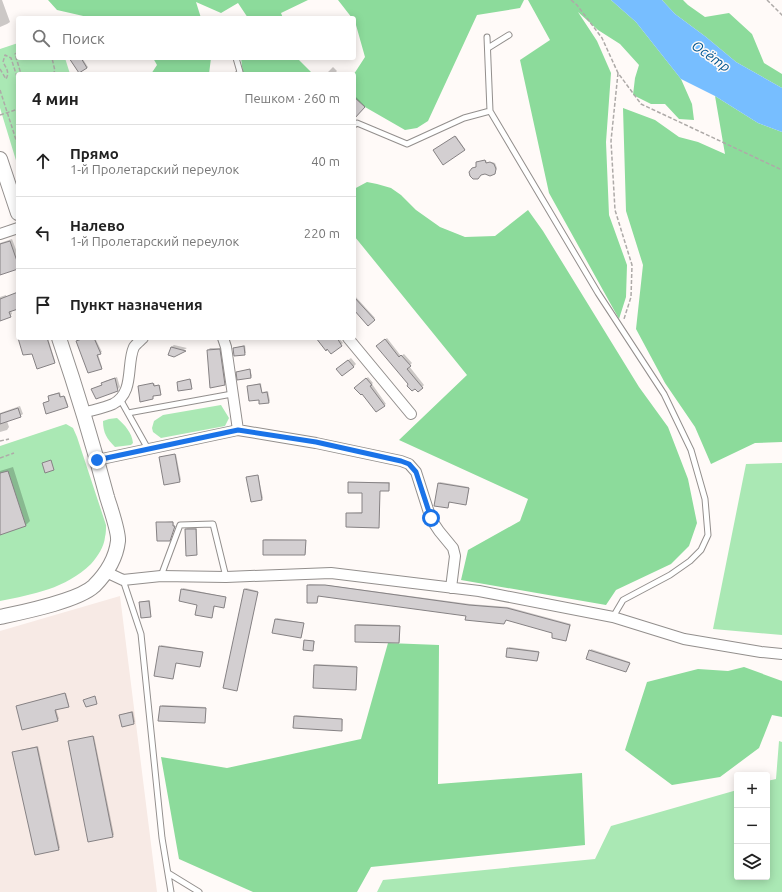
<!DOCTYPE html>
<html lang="ru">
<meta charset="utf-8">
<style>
body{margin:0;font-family:Ubuntu,sans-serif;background:#f2f2f2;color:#222}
.controls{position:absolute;right:12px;bottom:12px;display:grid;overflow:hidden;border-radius:4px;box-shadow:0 2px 10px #0003}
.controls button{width:36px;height:36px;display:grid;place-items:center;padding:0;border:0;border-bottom:1px solid #e0e0e0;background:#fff;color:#222;font:20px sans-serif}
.stop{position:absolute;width:12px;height:12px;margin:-9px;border:3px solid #1a73e8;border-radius:50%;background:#fff}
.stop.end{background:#1a73e8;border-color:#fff;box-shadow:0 1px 4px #0008}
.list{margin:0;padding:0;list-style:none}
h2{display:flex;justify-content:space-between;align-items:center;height:52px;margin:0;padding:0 16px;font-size:17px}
h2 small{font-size:13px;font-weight:400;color:#767676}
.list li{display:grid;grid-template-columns:26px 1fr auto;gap:12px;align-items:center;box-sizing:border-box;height:72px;padding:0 16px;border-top:1px solid #e0e0e0}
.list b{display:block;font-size:15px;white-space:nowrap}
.list p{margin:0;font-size:13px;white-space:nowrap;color:#767676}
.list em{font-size:13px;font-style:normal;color:#767676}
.icon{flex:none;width:22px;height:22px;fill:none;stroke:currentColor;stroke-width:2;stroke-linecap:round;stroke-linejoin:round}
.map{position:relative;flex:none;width:782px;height:892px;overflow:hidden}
.search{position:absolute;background:#fff;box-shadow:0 2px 10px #0003;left:16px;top:16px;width:340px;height:44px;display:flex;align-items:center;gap:10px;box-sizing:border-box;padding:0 14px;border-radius:4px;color:#767676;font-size:15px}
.panel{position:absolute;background:#fff;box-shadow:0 2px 10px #0003;left:16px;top:72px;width:340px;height:268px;border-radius:4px}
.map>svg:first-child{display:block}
</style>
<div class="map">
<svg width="782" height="892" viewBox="0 0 782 892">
<rect width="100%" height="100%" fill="#fffaf8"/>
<path fill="#f7eae5" d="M120,596L157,892H0V631Z"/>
<path fill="#aae8b4" d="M18,43V58H65L70,74H18V167L0,108V49Z
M221,405L229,418L225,426L161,438L153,432L152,428L154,421L163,415Z
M117,418C125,425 132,433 133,443L131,445L115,447C107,439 103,433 103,421L109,419Z
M66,424L73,428L77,437L106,525C106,529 106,533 105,537C104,547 98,556 91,564C65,589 34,594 0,601V446Z
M782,463V635L713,629L746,464Z
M779,741L782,742V892H377L383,880L595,859L611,826L737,790V877H767V781L776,779Z"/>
<path fill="#8cdb9b" d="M48,0H308L281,13L283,18H248L238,3L221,13L196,2L201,18H92L57,10Z
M338,0H524L520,8L477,15L428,121L417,128L405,130L365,107L354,97V74L365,57L354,18H352Z
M528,0H611L636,22L681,79L692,104L694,120L679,119L665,104H651L633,95L635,78L639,65L620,44L598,30L578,12L597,41L611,73L606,142L609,215L627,265L626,297L619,319L549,193L520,60L550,40Z
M662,0H683L688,5L705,17L729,13L752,34L764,63L782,74V88L736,62L706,37L675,14Z
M153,58H211L209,74H151L157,65Z
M241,58H297L313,74H243Z
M715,96L758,123L782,132V442L755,443L711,464L695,427L665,383L636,329L643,265L626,211L623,108L655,120L679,137L698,142L725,154Z
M367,182L377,184L391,188L401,195L416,210L440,227L465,237L495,236L528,210L543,231L639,387L668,427L688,479L697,523L689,546L671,564L616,590L606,605L461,580L468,550L520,521L528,499L399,440L467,375L355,237L354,234V189Z
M388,643L439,645L438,784L582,773L585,845L371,867L357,892H253L179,859L161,757L227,768L361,739Z
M744,667L782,681V717L772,715L759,748L720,777L672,785L625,750L647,682L698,669L728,671Z"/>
<path fill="#77beff" d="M611,0H662L675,14L706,37L736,62L782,88V132L758,123L715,96L681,79L636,22Z"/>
<path fill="#0003" d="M0,0H2L10,22L7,24L0,27Z
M72,58H82L88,67L87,68Z
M333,67L337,71L334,74H326Z
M354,95L365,106L354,117Z
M456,136L465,149L464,150L435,149Z
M486,160L487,163L492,162L495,163L497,168L495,172L474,168L477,166L479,162Z
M12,239L18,255V268L0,274V243Z
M6,295L12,314L9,316L0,320V297Z
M354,295L375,318L368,324L354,309Z
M20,338H48L55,361L54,362L33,353Z
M77,338H95L102,352L98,354L102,367L101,368Z
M318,338H339L343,343L331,352Z
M387,338L401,356L404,354L412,363L409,366L424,385L418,391L410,384L379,344Z
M174,345L187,348L174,356L171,347Z
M245,345L246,353L235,355L234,348Z
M210,348H221L226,382L224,384L208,350Z
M351,358L356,364L353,367L340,366Z
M250,369L252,376L251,377L237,372Z
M117,377L120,387L118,389L96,398L93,389L103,384L105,381Z
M368,377L373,383L372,384L386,404L384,405L357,386Z
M191,379L192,387L191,388L178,382Z
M154,383L155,385H160L161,393L154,395L153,398L139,386Z
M261,383L262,392L268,391L270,401L269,402L260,399L248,386Z
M60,392L61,397L65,396L68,405L67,406L44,403L50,400L49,396L50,395Z
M20,406L23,414L20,416L7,421L9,427L7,430L0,432V413Z
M176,454L181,480L165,484L160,457Z
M13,467L30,521L26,525L0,534V471Z
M258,475L263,498L262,499L248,477Z
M350,482H390L389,490H380L379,527L347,513L363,512V492L349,483Z
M440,482L469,487L467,502L466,503L450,501L448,507L439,483Z
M173,521L174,526H175L170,539L157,523Z
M187,528H197V553L196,554L186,529Z
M265,539L306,540V553L305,554L264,540Z
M310,584L327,585L470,604L508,607L571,624L566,640L553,633L506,620L504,623L468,615L319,595L317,602L308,585Z
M183,588L226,597L224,606L215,605L212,617L182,590Z
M246,588L258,591L237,690L245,589Z
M150,600L151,615L150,616L140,602Z
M277,618L304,623L302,635L301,637L276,619Z
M357,624L400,625V641L399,642L356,625Z
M306,640L315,641L313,650L305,641Z
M161,645L203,652L201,665L200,666L176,662L173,678L155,675Z
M509,647L539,651L538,659L537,660L507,656Z
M591,649L630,662L627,669L626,671L588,658Z
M316,664L357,666L356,688L355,689L315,665Z
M66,693L69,705L56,709L59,719L57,720L17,706Z
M162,705L206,707L205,721L204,722L159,720Z
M133,711L135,722L133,723L120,715Z
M296,715L343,719L342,729L341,730L295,716Z
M94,736L114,835L89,841L69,741Z
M38,746L60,848L35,854L13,752Z"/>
<path fill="#d3cfd1" stroke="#868284" d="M69,58H81L87,68L79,73Z
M354,97L365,107L354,119Z
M455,136L465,150L443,165L433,150Z
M485,160L486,163L490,162L494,164L496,169L495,174L490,176L485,174L481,175L478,179H473L470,176L469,172L472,168L476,167V162Z
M10,241L18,264V269L0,275V244Z
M18,292V309L9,312L11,317L0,321V299Z
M354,297L375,320L368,326L354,310Z
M18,338H47L55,363L37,369L32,354L23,355Z
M85,338H94L101,354L97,355L102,369L88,373L76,341Z
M316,338H337L342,346L331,354L327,349L326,351Z
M385,339L399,357L401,355L411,366L407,369L423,388L418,392L415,389L412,391L407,386L408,384L376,346Z
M244,346L245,355L234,356L233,348Z
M171,347L186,351L174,357L168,355Z
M220,349L225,385L210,388L207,350Z
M348,360L354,367L342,376L336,369Z
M250,369L251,378L237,380L236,372Z
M115,378L118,391L96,399L91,389L102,385L101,383Z
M366,378L372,385L370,386L385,406L376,412L362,394L361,395L354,388Z
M190,379L192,389L178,391L177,382Z
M153,383L154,386L159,385L161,395L153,396V399L140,402L138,386Z
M260,384L262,393L267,392L269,403L259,404V400L249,401L247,386Z
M59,393L60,397L64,396L68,407L46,414L43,403L49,401L48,396Z
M18,408L21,417L0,424V414Z
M175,454L180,482L164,485L159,457Z
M51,460L54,470L45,473L42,463Z
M8,471L26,526L0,535V473Z
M258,475L262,500L251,502L246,477Z
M348,482L389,483V491H380L379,528L346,527V513H362V493H348Z
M438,483L469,488L466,505L449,502L448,508L434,506Z
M156,522H173V526H175L170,541H157Z
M185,529H196L197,555L186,556Z
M263,540H306L305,555H263Z
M307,585H325L469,605L507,608L570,625L566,641L552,638V633L506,620L504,624L465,620L466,616L318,596L317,603H307Z
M181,589L226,597L224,608L214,606L212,618L195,615L197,605L179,601Z
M244,589L258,592L237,691L223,688Z
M149,601L151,617L141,618L139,602Z
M275,619L304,623L301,638L272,633Z
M355,625L400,626L399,643L355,642Z
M304,640L314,641L313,651L303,650Z
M159,646L203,652L200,667L176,663L173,679L154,676Z
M507,648L539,652L537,661L506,657Z
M589,650L630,663L626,672L586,659Z
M314,665L357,667L356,690L313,688Z
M65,693L69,707L55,710L58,721L22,730L16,706Z
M95,696L97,704L86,707L83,700Z
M160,706L206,708L205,723L158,721Z
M132,712L134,724L122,727L119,715Z
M294,716L342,719V731L293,728Z
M93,736L113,837L88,842L68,741Z
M37,747L59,850L35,855L12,752Z"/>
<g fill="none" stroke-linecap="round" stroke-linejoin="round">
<g stroke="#938f8d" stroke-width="7">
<path id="service" d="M487,37L490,111L598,293L664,394L691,450L705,499L708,535L701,550L690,561L670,575L623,600L613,617
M488,48L509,35
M236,58L240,72L238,74
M354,125L357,123L407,144L464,118L490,111
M120,399L148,449
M128,413L232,394
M161,576L180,525L213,524L226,577
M123,580L141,634L162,838L171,892
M168,873L199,892"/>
</g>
<g stroke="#938f8d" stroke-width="12">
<path id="minor" d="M0,234L18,228
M223,338L226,347L238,430
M348,338L411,414
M83,413C93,410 104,408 113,404C135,393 126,364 134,347C136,344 140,341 143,338
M97,460L238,430L316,443L401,461L409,464L416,472L431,519L439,531L453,548L455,556L451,588
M106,572L123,580L161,576L226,577L331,573L479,591L613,617L684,639L761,652L782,654"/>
</g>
<g stroke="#938f8d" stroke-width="16">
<path id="secondary" d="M0,159L18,213
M0,617C23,612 78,601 94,586C106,574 116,558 118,541C119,532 110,507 107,497C93,444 77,391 59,338"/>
</g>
<path stroke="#aeaaa8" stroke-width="1.5" stroke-dasharray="4 2" stroke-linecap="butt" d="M571,0L577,5L602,38L618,73L641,104L782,170
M767,0L782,15V17
M18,52L15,54L21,74
M0,69L6,79C10,72 6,68 3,62L5,55L11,58L18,80
M618,73L611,141L615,210L632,265L631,297L624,319
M52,74L55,71L52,58
M0,90L18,146
M0,115L18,109
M0,441L9,439
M0,458L14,453"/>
<use href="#service" stroke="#fff" stroke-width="5"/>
<use href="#minor" stroke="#fff" stroke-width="10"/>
<use href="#secondary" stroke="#fff" stroke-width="14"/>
</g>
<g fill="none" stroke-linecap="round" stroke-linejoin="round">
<path stroke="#1a73e8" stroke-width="5" d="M97,460L238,430L316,442L401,461L409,464L416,472L431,518"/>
</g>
<g text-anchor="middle" stroke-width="3" stroke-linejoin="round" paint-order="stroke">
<g font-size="14" font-style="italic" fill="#005690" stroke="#fffaf8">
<text transform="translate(711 56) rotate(35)" y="5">Осётр</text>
</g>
</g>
</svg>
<div class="controls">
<button>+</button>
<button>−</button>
<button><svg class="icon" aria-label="layers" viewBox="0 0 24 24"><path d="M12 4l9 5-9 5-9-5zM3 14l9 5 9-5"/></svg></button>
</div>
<div class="stop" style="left:431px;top:518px"></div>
<div class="stop end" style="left:97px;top:460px"></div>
<div class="search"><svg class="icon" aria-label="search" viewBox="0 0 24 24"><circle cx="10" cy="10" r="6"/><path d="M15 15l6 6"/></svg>Поиск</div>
<section class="panel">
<h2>4 мин<small>Пешком · 260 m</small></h2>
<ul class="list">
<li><svg class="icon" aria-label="ahead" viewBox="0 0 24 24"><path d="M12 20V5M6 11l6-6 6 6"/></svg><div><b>Прямо</b><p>1-й Пролетарский переулок</p></div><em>40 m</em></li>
<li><svg class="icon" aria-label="left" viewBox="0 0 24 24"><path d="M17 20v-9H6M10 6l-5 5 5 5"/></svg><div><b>Налево</b><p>1-й Пролетарский переулок</p></div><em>220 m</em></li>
<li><svg class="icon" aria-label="arrive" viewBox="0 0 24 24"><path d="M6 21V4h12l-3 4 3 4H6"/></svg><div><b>Пункт назначения</b></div></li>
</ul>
</section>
</div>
